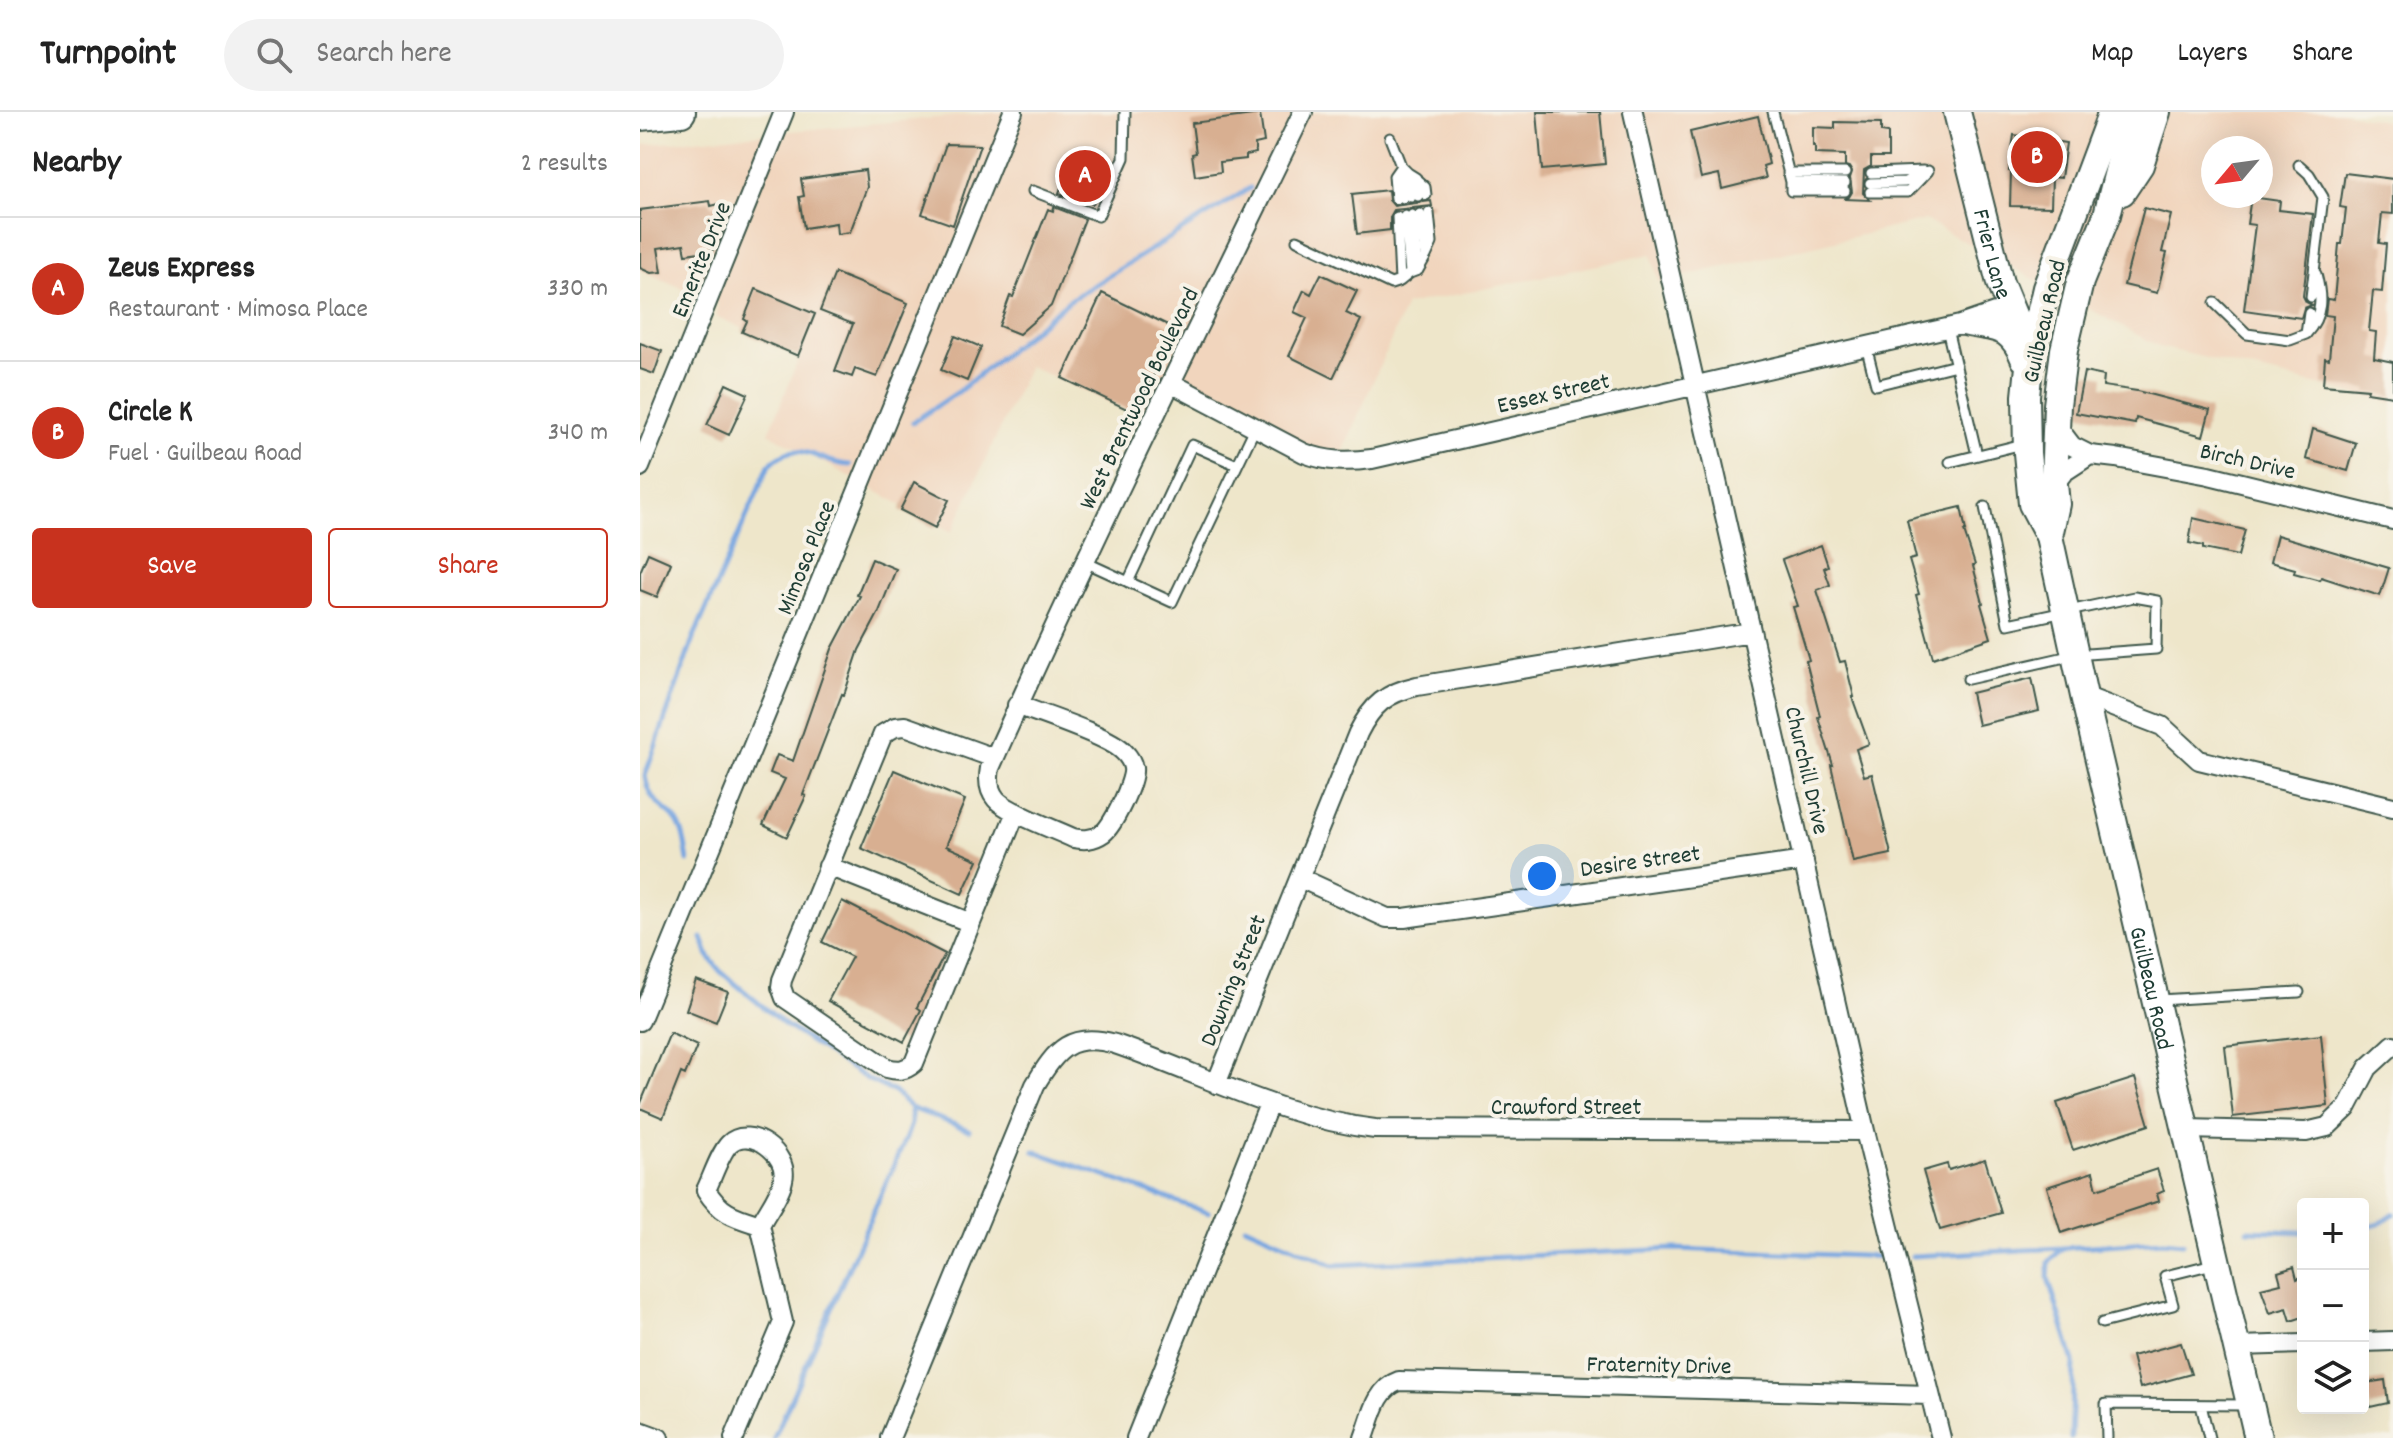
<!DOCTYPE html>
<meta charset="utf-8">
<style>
body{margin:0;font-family:Dekko,sans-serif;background:#f2f2f2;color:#222}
.controls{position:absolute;right:24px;bottom:24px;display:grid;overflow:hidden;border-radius:8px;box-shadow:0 8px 32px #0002}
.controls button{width:72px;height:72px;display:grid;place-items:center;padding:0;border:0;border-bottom:2px solid #e0e0e0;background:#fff;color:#222;font:40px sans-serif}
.compass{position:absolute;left:1561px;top:24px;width:72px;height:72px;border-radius:50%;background:#fff;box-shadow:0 8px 32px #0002;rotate:241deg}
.you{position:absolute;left:902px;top:764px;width:28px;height:28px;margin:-20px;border:6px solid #fff;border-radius:50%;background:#1a73e8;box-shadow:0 0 0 12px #1a73e833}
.badge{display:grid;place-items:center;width:52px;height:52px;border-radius:50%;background:#c8321e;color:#fff;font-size:26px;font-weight:700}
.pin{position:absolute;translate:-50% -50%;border:4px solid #fff;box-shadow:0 2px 8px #0006}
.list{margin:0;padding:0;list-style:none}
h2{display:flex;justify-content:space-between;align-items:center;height:104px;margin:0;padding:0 32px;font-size:34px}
h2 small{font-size:26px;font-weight:400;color:#767676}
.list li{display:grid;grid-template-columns:52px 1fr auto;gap:24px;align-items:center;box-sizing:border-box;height:144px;padding:0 32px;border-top:2px solid #e0e0e0}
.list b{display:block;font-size:30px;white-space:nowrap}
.list p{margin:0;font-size:26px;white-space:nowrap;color:#767676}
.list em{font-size:26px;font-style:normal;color:#767676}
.actions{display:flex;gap:16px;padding:24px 32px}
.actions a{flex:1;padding:18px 0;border:2px solid #c8321e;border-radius:8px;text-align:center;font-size:28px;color:#c8321e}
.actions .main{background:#c8321e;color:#fff}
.icon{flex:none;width:44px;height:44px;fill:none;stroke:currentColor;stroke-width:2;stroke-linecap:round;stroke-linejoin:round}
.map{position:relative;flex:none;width:1753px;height:1326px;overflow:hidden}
header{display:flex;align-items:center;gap:48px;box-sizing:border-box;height:112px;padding:0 40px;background:#fff;border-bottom:2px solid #e0e0e0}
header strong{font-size:38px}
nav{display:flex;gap:44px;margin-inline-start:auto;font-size:28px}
.search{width:560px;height:72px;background:#f2f2f2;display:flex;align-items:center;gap:20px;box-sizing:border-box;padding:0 28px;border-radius:44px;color:#767676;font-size:30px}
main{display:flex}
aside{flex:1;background:#fff}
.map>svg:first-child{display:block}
</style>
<header>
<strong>Turnpoint</strong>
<div class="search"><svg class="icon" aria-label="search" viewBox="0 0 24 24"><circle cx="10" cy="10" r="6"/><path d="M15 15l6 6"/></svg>Search here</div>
<nav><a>Map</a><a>Layers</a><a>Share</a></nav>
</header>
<main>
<aside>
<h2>Nearby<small>2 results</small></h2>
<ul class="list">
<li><span class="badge">A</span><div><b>Zeus Express</b><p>Restaurant · Mimosa Place</p></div><em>330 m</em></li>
<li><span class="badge">B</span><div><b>Circle K</b><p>Fuel · Guilbeau Road</p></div><em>340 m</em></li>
</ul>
<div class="actions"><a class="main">Save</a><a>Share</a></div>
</aside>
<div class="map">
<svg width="1753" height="1326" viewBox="0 0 1753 1326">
<rect width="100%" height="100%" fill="#f7f3e8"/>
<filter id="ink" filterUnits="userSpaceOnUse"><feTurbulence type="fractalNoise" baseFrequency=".0125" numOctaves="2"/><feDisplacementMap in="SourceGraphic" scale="16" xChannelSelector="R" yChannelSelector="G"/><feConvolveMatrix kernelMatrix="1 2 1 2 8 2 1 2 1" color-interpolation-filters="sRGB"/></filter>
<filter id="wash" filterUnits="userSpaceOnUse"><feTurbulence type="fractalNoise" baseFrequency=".006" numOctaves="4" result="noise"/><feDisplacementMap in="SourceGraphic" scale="32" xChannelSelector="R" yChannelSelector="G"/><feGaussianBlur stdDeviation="1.8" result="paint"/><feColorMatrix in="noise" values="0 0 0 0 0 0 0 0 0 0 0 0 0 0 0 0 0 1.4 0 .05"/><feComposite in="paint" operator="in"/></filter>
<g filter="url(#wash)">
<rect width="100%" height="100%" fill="#eee6ca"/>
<path fill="#f1d5bd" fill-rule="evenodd" d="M361,0H1701L1753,11V291L1520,235L1285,108L1019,170L1011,142L766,193L702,342L677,339L535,263L512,310L389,254L312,420L129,321L161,241L77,205L78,191L0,158V33ZM1573,36H1621V84H1573Z"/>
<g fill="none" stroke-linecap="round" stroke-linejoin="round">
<path stroke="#77a5e0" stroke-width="5" d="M273,310L318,280L430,188L610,76
M48,749C46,739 45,726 41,717C31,693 11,699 5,664L53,527L129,353C160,322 176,352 210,353
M62,826L69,845L80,859L145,913L227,967L254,980L271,996L329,1018
M394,1039L569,1101
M605,1114L693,1153L1034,1137L1250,1145
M1723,1116L1739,1112L1753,1102
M1608,1118L1663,1120
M1272,1144L1422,1136
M134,1326L267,1023L271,1012V996
M1431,1326L1434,1250L1408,1166L1409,1150L1422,1136L1523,1129L1543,1131"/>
</g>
<g id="blocks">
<path fill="#d8af91" d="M897,0H960L965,52L902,58Z
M620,2L624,30L615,32L616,41L606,43V47L580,50L581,60L555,64L552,42L556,41L552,11Z
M1118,4L1129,52L1123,54L1126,66L1082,77L1079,62L1061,66L1050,20Z
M1195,10L1241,11V20L1248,21V45H1231V54L1224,58L1223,81L1230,88L1204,87L1209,85L1212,80L1210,66L1212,60L1209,55L1205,54V43L1175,42V34H1173V15L1195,16Z
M1374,23L1426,31L1421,66L1412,65L1411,95L1370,94L1371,59H1369Z
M306,32L340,33L313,113L282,102Z
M436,34L472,49L453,92L419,81Z
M225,58L227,75L210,120L197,122L196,111L164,116L159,85L164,84L161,67Z
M1705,61L1753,67V102L1742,101L1739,131L1746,132L1742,180L1733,179L1729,219L1736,220L1734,246L1753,250V284L1727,280L1728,277L1683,273L1685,246L1689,247L1693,204L1685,203L1687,187L1694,188L1699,132H1702L1706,96L1700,95Z
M748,78L749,88L754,94L791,89L792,94L754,98L750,105V118L717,122L712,82Z
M1611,85L1640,89L1639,98L1673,102L1663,184L1666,190L1672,193L1664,196L1661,206L1604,198L1615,113L1607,112Z
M70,89L71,94L79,92L82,120L79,129L72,130L73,138L46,142L44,132L18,136L22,160L11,161L0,156V98Z
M414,95L445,107L411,194L379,222L359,214L370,184L373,185L408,97L413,99Z
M1504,96L1531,103L1522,140L1527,141L1517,181L1484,173Z
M195,161L268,191L237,265L215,257L212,265L195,259L213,212L180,199Z
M681,162L717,179L706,201L721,208L693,266L649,244L667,206L654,200L664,178L671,182Z
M116,177L175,202L158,244L102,220L107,209L104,207Z
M462,181L536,217L495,301L422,266Z
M315,224L341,235L327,269L301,258Z
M0,231L22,239L14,262L0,257Z
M1444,260L1464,264L1463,274L1497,279L1570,298L1563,324L1496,306L1495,312L1436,301Z
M86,272L108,282L89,323L67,313Z
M1673,317L1716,331L1708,359L1666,347Z
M274,370L309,388L295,416L260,398Z
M1321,395L1326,419H1324L1335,453L1333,454L1343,491L1341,492L1351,526L1293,546L1276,483L1279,482L1269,448L1276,446L1267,408Z
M1553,406L1605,418L1598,444L1563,437V434L1549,431Z
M1637,423L1749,456L1740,484L1681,465L1680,468L1654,461L1655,457L1630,450Z
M1181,433L1188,454L1184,456L1190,473L1177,478L1200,550L1205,549L1214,585H1212L1229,632L1216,637L1224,664L1232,662L1251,742L1213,750L1191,653H1193L1178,605L1180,604L1166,549L1169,548L1153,495L1158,494L1142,448Z
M8,441L31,451L17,485L0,478V460Z
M232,447L256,457L238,502L219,538L204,583L202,582L163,683L166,684L147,725L123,713L145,667L130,661L137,643L153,649L192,537L220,484L217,483Z
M1392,566L1399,599L1338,613L1331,581Z
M254,658L325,688L306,734L338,748L322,782L221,736Z
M202,789L305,842L277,895L281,898L264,930L188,889L212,845L182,830Z
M56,868L88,880L76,910L46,898Z
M30,921L57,934L45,963L41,961L23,1006L0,996V993Z
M1681,923L1688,994L1593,1005L1585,934Z
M1495,966L1509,1013L1433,1038L1417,991Z
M1345,1047L1361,1101L1300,1118L1283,1059L1307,1052L1309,1058Z
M1517,1057L1524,1079L1517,1082L1519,1089L1421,1121L1407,1075L1453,1060L1457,1077Z
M1654,1155L1657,1167L1663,1164V1205L1651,1209L1647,1196L1630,1201L1621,1176L1641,1171L1638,1160Z
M1541,1231L1551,1262L1500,1276L1492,1244Z
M1745,1268L1748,1291L1730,1295L1726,1271Z"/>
</g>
</g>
<g filter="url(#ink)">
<use href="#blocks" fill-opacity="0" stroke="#3e564a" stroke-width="2"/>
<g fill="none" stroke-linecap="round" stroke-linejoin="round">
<g stroke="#3e564a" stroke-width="13">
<path id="lane" d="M1133,0L1151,70V79H1205
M750,26L761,54L754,64L756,87
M1659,53L1669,62L1683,85L1671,185
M761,54L768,61L771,85
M761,54L763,86
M768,61L776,66L778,84
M1148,61H1205
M1231,61L1283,59
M776,67L785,75L786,83
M1151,70L1205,71
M1230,71L1265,70L1281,62
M393,79L458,104L484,46L485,0
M1230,80H1268L1288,59
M657,128L751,172L760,169L757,105
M786,144L792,131L789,101
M778,158L786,144L780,102
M770,161L778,158L772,103
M760,169L770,161L765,104
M1575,191L1607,222L1650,228L1666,222L1669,201
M1307,217L1337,343
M1666,222C1683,203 1682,185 1676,162
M1226,234L1236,273L1316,253
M1310,350L1383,332
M445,450L532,490L615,316
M488,470L552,333L597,353
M1328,567L1434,543L1516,537L1517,489L1494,485L1368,512L1345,395
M1519,888L1659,880
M1462,1211L1533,1193L1525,1164L1573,1152
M1561,1293L1569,1326
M1467,1326L1466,1292L1607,1293"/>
</g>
<g stroke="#3e564a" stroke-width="22">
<path id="street" d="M993,0L1225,1019L1301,1326
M1320,213C1352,222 1366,212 1381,249
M531,271L664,341C687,350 708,350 732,347L1320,213L1355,201L1374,208
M1416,313L1432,334L1450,343L1476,346L1569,363L1753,408
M0,355L144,0
M1414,372L1424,360L1450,343
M1444,584L1522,614L1559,648L1753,695
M377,593C400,602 470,624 484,640C488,644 492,650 493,656C495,669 473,714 463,721C453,728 444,728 433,726C416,718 367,700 356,687C348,678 348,667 350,656C449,435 557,217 663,0
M354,646L265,614L255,615L243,622L142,868L141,875L145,886L247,956C258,959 265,959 274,951L376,700
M188,754L331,811
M660,766L747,806H764L1164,749
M0,909L373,0
M576,972L718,621C732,593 746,581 777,574L1111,520
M1547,1017L1666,1020L1687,1015L1707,996L1728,956L1753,933
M1723,1230L1753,1229
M1598,1234L1663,1232
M0,1319L19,1326
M94,1326L143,1210L120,1113C127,1099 140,1083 143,1068C150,1042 109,1012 89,1032C80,1041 72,1066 66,1078C81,1102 94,1105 120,1113
M250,1326L395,973C416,937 431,920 475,932C563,962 642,1006 735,1017L1225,1019
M496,1326L629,992
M724,1326C732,1305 736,1277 759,1269L1290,1283"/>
</g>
<g stroke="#3e564a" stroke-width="30">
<g id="secondary">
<path id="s1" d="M1317,0L1360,171L1392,249"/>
<path id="s2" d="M1472,0L1406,176L1390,245L1386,284L1387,341L1392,392L1409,424L1444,584L1618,1326"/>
<path d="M1482,80L1500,53L1517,0"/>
<path d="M1409,424L1416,392L1414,372L1417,293L1424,238L1440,170L1467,103L1493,0"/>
</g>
</g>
<g stroke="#3e564a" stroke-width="32">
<path id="primary" d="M0,4L41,0"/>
</g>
<use href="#lane" stroke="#fff" stroke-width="9"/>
<use href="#street" stroke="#fff" stroke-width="18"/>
<use href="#secondary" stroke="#fff" stroke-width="26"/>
<use href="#primary" stroke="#fff" stroke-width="28"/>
</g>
</g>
<g text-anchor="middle" stroke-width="8" stroke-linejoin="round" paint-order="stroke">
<g font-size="24" fill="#1f3d34" stroke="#f7f3e8">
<text dy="8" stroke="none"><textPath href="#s1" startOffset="146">Frier Lane</textPath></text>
<text transform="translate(60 147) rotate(-68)" y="8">Emerite Drive</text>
<text transform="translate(1403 209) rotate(-77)" y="8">Guilbeau Road</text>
<text transform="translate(913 280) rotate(-13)" y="8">Essex Street</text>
<text transform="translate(498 286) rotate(-64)" y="8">West Brentwood Boulevard</text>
<text transform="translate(1608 348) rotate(13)" y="8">Birch Drive</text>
<text transform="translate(165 445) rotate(-68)" y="8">Mimosa Place</text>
<text transform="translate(1168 658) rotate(77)" y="8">Churchill Drive</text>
<text transform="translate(1000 748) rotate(-8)" y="8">Desire Street</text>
<text transform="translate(592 868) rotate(-68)" y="8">Downing Street</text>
<text dy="8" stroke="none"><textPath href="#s2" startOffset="906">Guilbeau Road</textPath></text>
<text x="926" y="1002">Crawford Street</text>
<text transform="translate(1019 1252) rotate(1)" y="8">Fraternity Drive</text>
</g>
</g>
</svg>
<div class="controls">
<button>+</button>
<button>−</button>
<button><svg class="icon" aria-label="layers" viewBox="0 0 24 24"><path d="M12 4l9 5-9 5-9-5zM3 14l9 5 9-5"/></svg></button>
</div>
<svg class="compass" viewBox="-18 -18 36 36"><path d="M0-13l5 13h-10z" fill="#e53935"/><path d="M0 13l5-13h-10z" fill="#767676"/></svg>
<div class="you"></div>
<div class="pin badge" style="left:445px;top:64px">A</div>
<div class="pin badge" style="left:1397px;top:45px">B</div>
</div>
</main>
